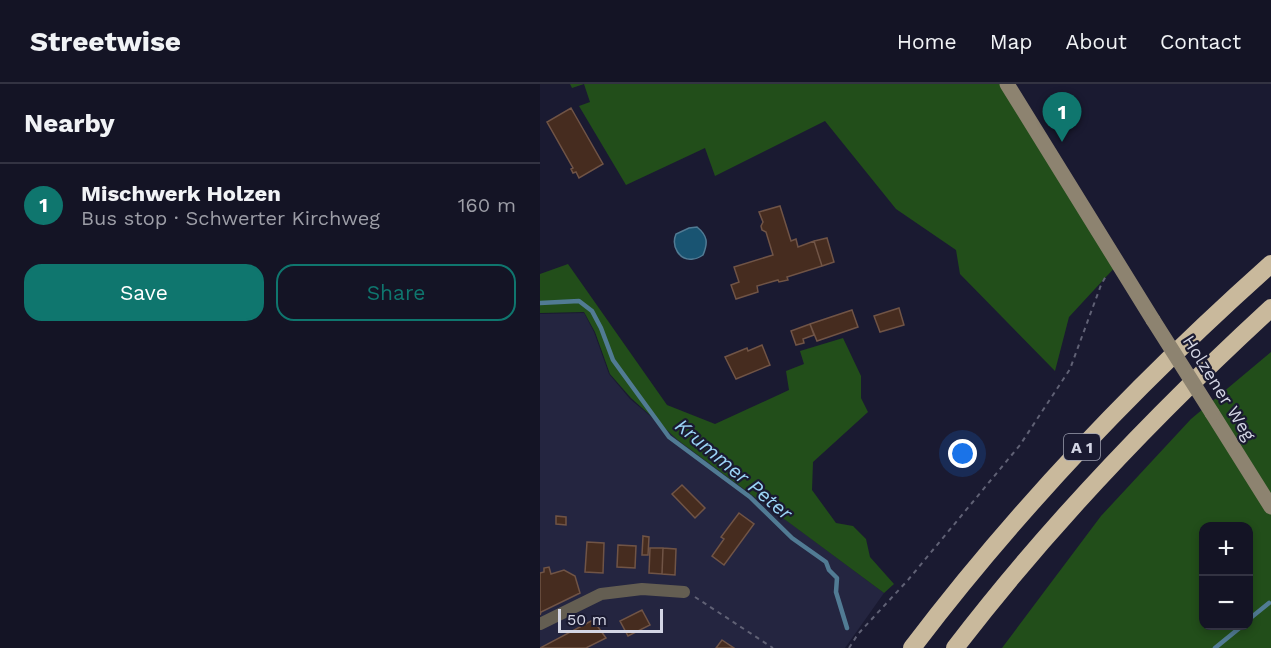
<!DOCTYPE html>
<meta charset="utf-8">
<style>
body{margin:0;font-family:"Work Sans",sans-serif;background:#212132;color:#f1f3f6}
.controls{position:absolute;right:18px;bottom:18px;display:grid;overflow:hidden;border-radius:12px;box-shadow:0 3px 9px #0003}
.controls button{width:54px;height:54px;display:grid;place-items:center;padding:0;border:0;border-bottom:2px solid #333342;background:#141425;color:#f1f3f6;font:30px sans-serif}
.scale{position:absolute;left:18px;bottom:15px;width:105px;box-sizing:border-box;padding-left:6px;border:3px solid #d4d6e5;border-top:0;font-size:16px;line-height:21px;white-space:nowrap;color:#d4d6e5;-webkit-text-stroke:4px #1a1a31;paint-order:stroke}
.you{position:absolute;left:423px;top:370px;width:21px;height:21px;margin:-15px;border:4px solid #fff;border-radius:50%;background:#1a73e8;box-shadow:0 0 0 9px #1a73e833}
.badge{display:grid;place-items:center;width:39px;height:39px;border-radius:50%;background:#0f766e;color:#fff;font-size:20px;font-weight:700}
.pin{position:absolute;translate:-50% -50px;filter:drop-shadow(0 2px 3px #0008)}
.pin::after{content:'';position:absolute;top:32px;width:21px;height:18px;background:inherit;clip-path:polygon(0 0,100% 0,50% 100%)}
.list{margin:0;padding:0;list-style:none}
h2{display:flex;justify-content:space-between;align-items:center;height:78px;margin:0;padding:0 24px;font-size:26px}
h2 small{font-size:20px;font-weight:400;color:#9d9ea7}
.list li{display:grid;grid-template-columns:39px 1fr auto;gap:18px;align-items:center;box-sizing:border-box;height:84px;padding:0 24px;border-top:2px solid #333342}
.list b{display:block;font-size:22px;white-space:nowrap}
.list p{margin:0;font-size:20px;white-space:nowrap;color:#9d9ea7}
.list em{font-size:20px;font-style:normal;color:#9d9ea7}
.actions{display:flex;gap:12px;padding:18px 24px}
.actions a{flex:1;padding:14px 0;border:2px solid #0f766e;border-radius:18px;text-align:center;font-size:21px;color:#0f766e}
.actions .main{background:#0f766e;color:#fff}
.map{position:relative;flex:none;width:731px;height:564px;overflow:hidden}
header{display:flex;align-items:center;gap:36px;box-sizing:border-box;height:84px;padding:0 30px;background:#141425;border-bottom:2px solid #333342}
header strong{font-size:28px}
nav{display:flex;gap:33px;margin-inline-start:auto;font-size:21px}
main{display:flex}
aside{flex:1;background:#141425}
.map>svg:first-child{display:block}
</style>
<header>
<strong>Streetwise</strong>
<nav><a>Home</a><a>Map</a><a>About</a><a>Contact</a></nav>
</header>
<main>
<aside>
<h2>Nearby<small></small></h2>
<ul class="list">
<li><span class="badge">1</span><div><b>Mischwerk Holzen</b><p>Bus stop · Schwerter Kirchweg</p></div><em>160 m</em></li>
</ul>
<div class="actions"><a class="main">Save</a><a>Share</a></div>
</aside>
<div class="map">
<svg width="731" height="564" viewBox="0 0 731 564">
<rect width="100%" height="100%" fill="#1a1a31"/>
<path fill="#242540" d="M44,229L54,248L69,290L90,315L140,357L344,509L305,564H0V230Z"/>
<path fill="#224e1a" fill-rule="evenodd" d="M30,0H467L578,180L529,233L515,287L420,190L416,166L356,125L285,37L175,92L165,64L86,101L39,22L50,18L44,0L32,4Z
M28,180L127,321L175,340L249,306L246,287L264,280L260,267L303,254L321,292V314L328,328L273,378L272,406L296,439L313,442L326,455L330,473L354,500L344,509L139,357L91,314L70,290L55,248L44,228L0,229V190Z
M731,268V564H462L561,432L651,335ZM664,442H708V542H664Z"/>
<path fill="#195472" stroke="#517b94" stroke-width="1.5" d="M157,143C168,152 168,159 163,171C160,173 157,175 153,175C139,177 131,162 136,150L149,144Z"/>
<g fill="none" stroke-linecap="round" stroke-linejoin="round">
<path stroke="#517b94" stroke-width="4.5" d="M0,219L39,217L52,227L61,244L73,276L129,353L210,413L252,454L286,478L289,486L297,494L296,508L307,544
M708,536L729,519
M675,564L702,542"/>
</g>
<path fill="#462c1f" stroke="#705446" stroke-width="1.5" d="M31,24L63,80L39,94L36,88L33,89L31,85L33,84L7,38Z
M240,122L251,157L256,155L258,163L274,157L282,182L247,193L248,196L239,198L238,196L217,202L218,208L196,215L191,201L199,198L194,183L233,171L226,148L222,146L221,142L223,138L219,128Z
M287,154L294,178L282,182L274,157Z
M359,224L364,241L340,248L334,232Z
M312,226L318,243L277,257L270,240Z
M270,240L274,251L263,255L264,259L256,261L251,247Z
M222,261L230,281L196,295L185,273L207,264L208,267Z
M142,401L165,424L155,434L132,410Z
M199,429L214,440L184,481L172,472L184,455L181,453Z
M16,432L26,433V441L16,440Z
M103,452L109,453L108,471H102Z
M47,458L64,459L63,489L45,488Z
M78,461L96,462L95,484L77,483Z
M110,464H123L122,490L109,489Z
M123,464L136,465L135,491L122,490Z
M9,483L11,490L24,486L35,492L40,509L1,528L0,531V489L4,488V484Z
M102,526L110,541L88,552L80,537Z
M53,536L66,554L46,564H0Z
M182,556L194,564H176Z"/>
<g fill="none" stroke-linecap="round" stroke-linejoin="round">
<path stroke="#606175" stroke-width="2" stroke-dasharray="4.5 4.5" stroke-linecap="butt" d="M155,513L233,564
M309,564L318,550L368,496L480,361L530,285L561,201L567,190"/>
<path stroke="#645e52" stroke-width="12" d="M0,540L61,510L102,505L144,508"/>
<path stroke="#8d8370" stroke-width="15" d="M467,0L613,236
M672,329L731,423"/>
<path stroke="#c9b99c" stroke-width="18" d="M372,564C478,424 600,297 731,180
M415,564C509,441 617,329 731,224"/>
<path stroke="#8d8370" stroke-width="15" d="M613,236L672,329"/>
</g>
<g text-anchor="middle" stroke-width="4.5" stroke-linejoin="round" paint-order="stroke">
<rect fill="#1a1a31" stroke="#9c9eaf" stroke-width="1.5" x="524" y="350" width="36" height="26" rx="4.5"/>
<g font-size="16" font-weight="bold" fill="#d4d6e5">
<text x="542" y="369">A 1</text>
</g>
<g font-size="18" fill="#d4d6e5" stroke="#1a1a31">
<text transform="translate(679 304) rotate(58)" y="6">Holzener Weg</text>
</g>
<g font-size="20" font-style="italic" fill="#9ad3f5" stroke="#1a1a31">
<text transform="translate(194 385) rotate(40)" y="7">Krummer Peter</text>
</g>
</g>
</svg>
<div class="controls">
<button>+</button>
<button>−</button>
</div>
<div class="scale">50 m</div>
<div class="you"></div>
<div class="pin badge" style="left:522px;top:58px">1</div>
</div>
</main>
